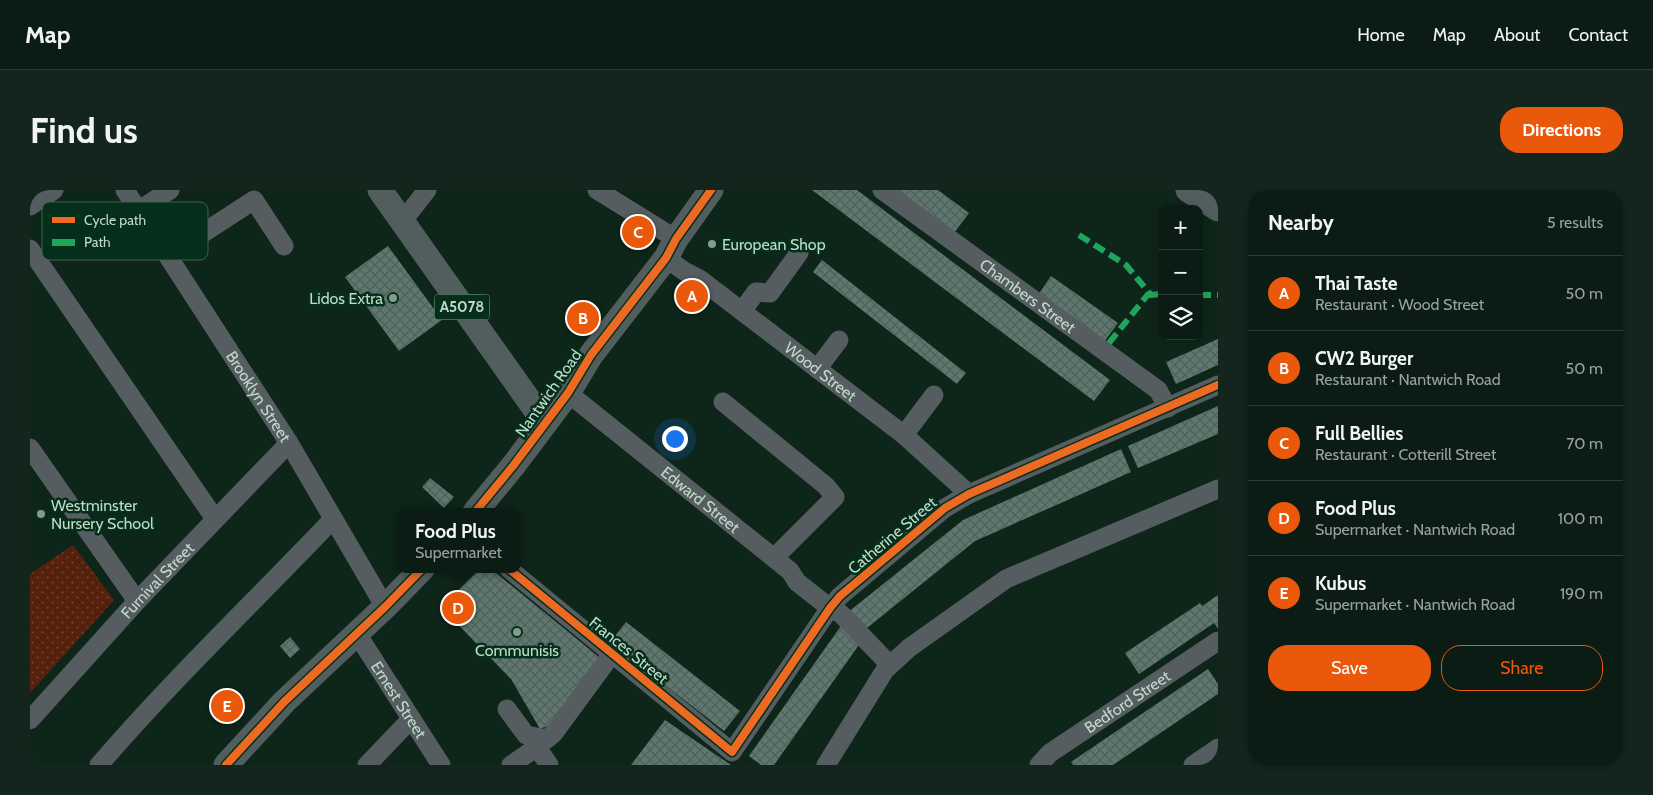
<!DOCTYPE html>
<meta charset="utf-8">
<style>
body{margin:0;font-family:Cabin,sans-serif;background:#13251d;color:#f1f3f6}
.controls{position:absolute;right:15px;top:15px;display:grid;overflow:hidden;border-radius:10px;box-shadow:0 2px 8px #0003}
.controls button{width:45px;height:45px;display:grid;place-items:center;padding:0;border:0;border-bottom:1px solid #2a3a34;background:#0a1c14;color:#f1f3f6;font:25px sans-serif}
.you{position:absolute;left:644px;top:248px;width:18px;height:18px;margin:-12px;border:4px solid #fff;border-radius:50%;background:#1a73e8;box-shadow:0 0 0 8px #1a73e833}
.badge{display:grid;place-items:center;width:32px;height:32px;border-radius:50%;background:#ea580c;color:#fff;font-size:16px;font-weight:700}
.pin{position:absolute;translate:-50% -50%;border:2px solid #fff;box-shadow:0 1px 5px #0006}
.popup{position:absolute;left:366px;top:318px;width:125px;height:65px;box-sizing:border-box;display:grid;place-content:center;border-radius:10px;background:#0a1c14;filter:drop-shadow(0 1px 4px #0005);font-size:16px;white-space:nowrap;color:#99a1a0}
.popup b{font-size:19px;color:#f1f3f6}
.popup::after{content:'';position:absolute;left:50%;top:100%;margin-left:-10px;border:10px solid transparent;border-top-color:#0a1c14}
.list{margin:0;padding:0;list-style:none}
h2{display:flex;justify-content:space-between;align-items:center;height:65px;margin:0;padding:0 20px;font-size:21px}
h2 small{font-size:16px;font-weight:400;color:#99a1a0}
.list li{display:grid;grid-template-columns:32px 1fr auto;gap:15px;align-items:center;box-sizing:border-box;height:75px;padding:0 20px;border-top:1px solid #2a3a34}
.list b{display:block;font-size:19px;white-space:nowrap}
.list p{margin:0;font-size:16px;white-space:nowrap;color:#99a1a0}
.list em{font-size:16px;font-style:normal;color:#99a1a0}
.actions{display:flex;gap:10px;padding:15px 20px}
.actions a{flex:1;padding:11px 0;border:1px solid #ea580c;border-radius:20px;text-align:center;font-size:18px;color:#ea580c}
.actions .main{background:#ea580c;color:#fff}
.icon{flex:none;width:28px;height:28px;fill:none;stroke:currentColor;stroke-width:2;stroke-linecap:round;stroke-linejoin:round}
.map{position:relative;flex:none;width:1188px;height:575px;overflow:hidden;border-radius:20px}
header{display:flex;align-items:center;gap:30px;box-sizing:border-box;height:70px;padding:0 25px;background:#0a1c14;border-bottom:1px solid #2a3a34}
header strong{font-size:24px}
nav{display:flex;gap:28px;margin-inline-start:auto;font-size:18px}
.intro{display:flex;align-items:center;justify-content:space-between;box-sizing:border-box;height:120px;padding:0 30px}
h1{margin:0;font-size:35px}
.button{padding:12px 22px;border-radius:20px;background:#ea580c;color:#fff;font-size:18px;font-weight:700}
main{display:flex;gap:30px;padding:0 30px}
aside{flex:1;background:#0a1c14;border-radius:20px;box-shadow:0 2px 8px #0003}
.map>svg:first-child{display:block}
</style>
<header>
<strong>Map</strong>
<nav><a>Home</a><a>Map</a><a>About</a><a>Contact</a></nav>
</header>
<div class="intro"><h1>Find us</h1><a class="button">Directions</a></div>
<main>
<div class="map">
<svg width="1188" height="575" viewBox="0 0 1188 575">
<defs>
<pattern id="grass-dots" width="8" height="8" patternUnits="userSpaceOnUse" patternTransform="scale(1.25)"><rect width="8" height="8" fill="#55210c"/><path d="M2 2h.1M6 6h.1" fill="none" stroke="#6c412e" stroke-width="1.8" stroke-linecap="round"/></pattern>
<pattern id="building-cross-hatch" width="8" height="8" patternUnits="userSpaceOnUse" patternTransform="scale(1.25)"><rect width="8" height="8" fill="#5f776f"/><path d="M0 0l8 8M0 8l8-8" fill="none" stroke="#50615b"/></pattern>
</defs>
<rect width="100%" height="100%" fill="#0e251a"/>
<path fill="url(#grass-dots)" d="M43,355L84,410L0,503V384Z"/>
<path fill="url(#building-cross-hatch)" d="M782,0H827L1080,190L1064,211Z
M864,0H908L939,23L924,43Z
M358,56L412,130L369,161L315,87Z
M792,70L936,183L927,194L783,82Z
M1021,86L1088,133L1074,152L1008,105Z
M1188,149V175L1146,194L1136,172Z
M1188,216V244L1108,278L1098,256Z
M1091,259L1101,282L945,351L832,442L817,423L933,330Z
M400,288L424,307L414,318L392,297Z
M450,379H461L569,467L518,536L510,539L481,489L411,417Z
M1188,405V439L1184,433L1109,484L1095,463L1170,413L1172,416Z
M596,432L710,521L694,541L580,452Z
M813,433L831,452L744,575H731L719,566Z
M260,447L270,459L260,468L250,456Z
M1178,479L1188,494V504L1083,575H1043L1041,572Z
M635,530L701,575H601Z"/>
<g fill="none" stroke-linecap="round" stroke-linejoin="round">
<g stroke="#565d60" stroke-width="19">
<path id="s1" d="M95,0L259,253L355,417"/>
<path d="M567,0L646,49"/>
<path id="s2" d="M852,0L1128,200L1138,218"/>
<path d="M0,16L24,0"/>
<path d="M108,21L140,0"/>
<path d="M372,32L397,0"/>
<path d="M0,59L185,329"/>
<path d="M138,66L224,10L254,56"/>
<path id="s3" d="M636,68L654,81L671,90L874,245L939,304"/>
<path d="M712,121L726,102L740,103L769,63"/>
<path d="M787,179L809,150"/>
<path id="s4" d="M538,203L760,381L767,392L800,418L811,424L860,475"/>
<path d="M693,212L796,296L805,307L744,368"/>
<path d="M874,245L904,205"/>
<path d="M0,258L107,411"/>
<path d="M479,379L702,562L800,418L810,406L915,318L939,304L1188,195"/>
<path id="s5" d="M327,444L411,575"/>
<path d="M477,519L496,545L517,549L524,543L582,464"/>
<path id="s6" d="M0,530L107,411L259,253"/>
<path d="M69,575C143,489 225,411 303,329"/>
<path d="M337,575L381,529"/>
<path d="M481,575L507,557L519,575"/>
<path d="M796,575L855,480L879,458L976,389L1188,299"/>
<path id="s7" d="M1009,575L1020,563L1188,451"/>
<path d="M1163,575L1188,558"/>
</g>
<path stroke="#525e5e" stroke-width="25" d="M350,0L515,233
M1158,0L1188,19
M445,322L483,276L538,203L561,165L636,68L646,49L681,0
M196,575L254,512L355,417L392,379"/>
<path stroke="#20a55d" stroke-width="6" stroke-dasharray="12 6" stroke-linecap="butt" d="M1049,45L1096,75L1121,105L1132,104
M1169,105H1188
M1079,153L1119,103"/>
<g stroke="#052e1b" stroke-width="11">
<path id="cycleway" d="M445,322L483,276L538,203L561,165L636,68L646,49L681,0
M479,379L702,562L800,418L810,406L915,318L939,304L1188,195
M196,575L254,512L355,417L392,379"/>
</g>
<use href="#cycleway" stroke="#ed6a23" stroke-width="8"/>
</g>
<g fill="#829b8c" stroke="#052e1b" stroke-width="2">
<circle cx="682" cy="54" r="5"/>
<circle cx="363" cy="108" r="5"/>
<circle cx="11" cy="324" r="5"/>
<circle cx="487" cy="442" r="5"/>
</g>
<g text-anchor="middle" stroke-width="5" stroke-linejoin="round" paint-order="stroke">
<rect fill="#052e1b" stroke="#88a696" stroke-width="1" x="404.5" y="104.5" width="55" height="25" rx="4"/>
<g font-size="15" font-weight="bold" fill="#c0daca">
<text x="432" y="122">A5078</text>
</g>
<g font-size="16" fill="#c0daca" stroke="#052e1b" text-anchor="start">
<text x="692" y="60">European Shop</text>
<text x="353" y="114" text-anchor="end">Lidos Extra</text>
<text x="21" y="321">Westminster<tspan x="21" dy="18">Nursery School</tspan></text>
<text x="487" y="466" text-anchor="middle">Communisis</text>
</g>
<g font-size="16" fill="#c0daca" stroke="#052e1b">
<text dy="6" stroke="none"><textPath href="#s2" startOffset="180">Chambers Street</textPath></text>
<text dy="6" stroke="none"><textPath href="#s3" startOffset="192">Wood Street</textPath></text>
<text transform="translate(518 203) rotate(-55)" y="6">Nantwich Road</text>
<text dy="6" stroke="none"><textPath href="#s1" startOffset="246">Brooklyn Street</textPath></text>
<text dy="6" stroke="none"><textPath href="#s4" startOffset="170">Edward Street</textPath></text>
<text transform="translate(862 345) rotate(-40)" y="6">Catherine Street</text>
<text dy="6" stroke="none"><textPath href="#s6" startOffset="189">Furnival Street</textPath></text>
<text transform="translate(599 460) rotate(39)" y="6">Frances Street</text>
<text dy="6" stroke="none"><textPath href="#s5" startOffset="78">Ernest Street</textPath></text>
<text dy="6" stroke="none"><textPath href="#s7" startOffset="109">Bedford Street</textPath></text>
</g>
</g>
<rect x="12" y="12" width="166" height="58" rx="8" fill="#052e1b" stroke="#3d6250" stroke-width="1"/>
<rect x="22" y="27" width="23" height="6" fill="#ed6a23"/>
<rect x="22" y="49" width="23" height="7" fill="#20a55d"/>
<g font-size="14" fill="#c0daca">
<text x="54" y="35">Cycle path</text>
<text x="54" y="57">Path</text>
</g>
</svg>
<div class="controls">
<button>+</button>
<button>−</button>
<button><svg class="icon" aria-label="layers" viewBox="0 0 24 24"><path d="M12 4l9 5-9 5-9-5zM3 14l9 5 9-5"/></svg></button>
</div>
<div class="you"></div>
<div class="pin badge" style="left:662px;top:106px">A</div>
<div class="pin badge" style="left:553px;top:128px">B</div>
<div class="pin badge" style="left:608px;top:42px">C</div>
<div class="pin badge" style="left:428px;top:418px">D</div>
<div class="popup"><b>Food Plus</b>Supermarket</div>
<div class="pin badge" style="left:197px;top:516px">E</div>
</div>
<aside>
<h2>Nearby<small>5 results</small></h2>
<ul class="list">
<li><span class="badge">A</span><div><b>Thai Taste</b><p>Restaurant · Wood Street</p></div><em>50 m</em></li>
<li><span class="badge">B</span><div><b>CW2 Burger</b><p>Restaurant · Nantwich Road</p></div><em>50 m</em></li>
<li><span class="badge">C</span><div><b>Full Bellies</b><p>Restaurant · Cotterill Street</p></div><em>70 m</em></li>
<li><span class="badge">D</span><div><b>Food Plus</b><p>Supermarket · Nantwich Road</p></div><em>100 m</em></li>
<li><span class="badge">E</span><div><b>Kubus</b><p>Supermarket · Nantwich Road</p></div><em>190 m</em></li>
</ul>
<div class="actions"><a class="main">Save</a><a>Share</a></div>
</aside>
</main>
